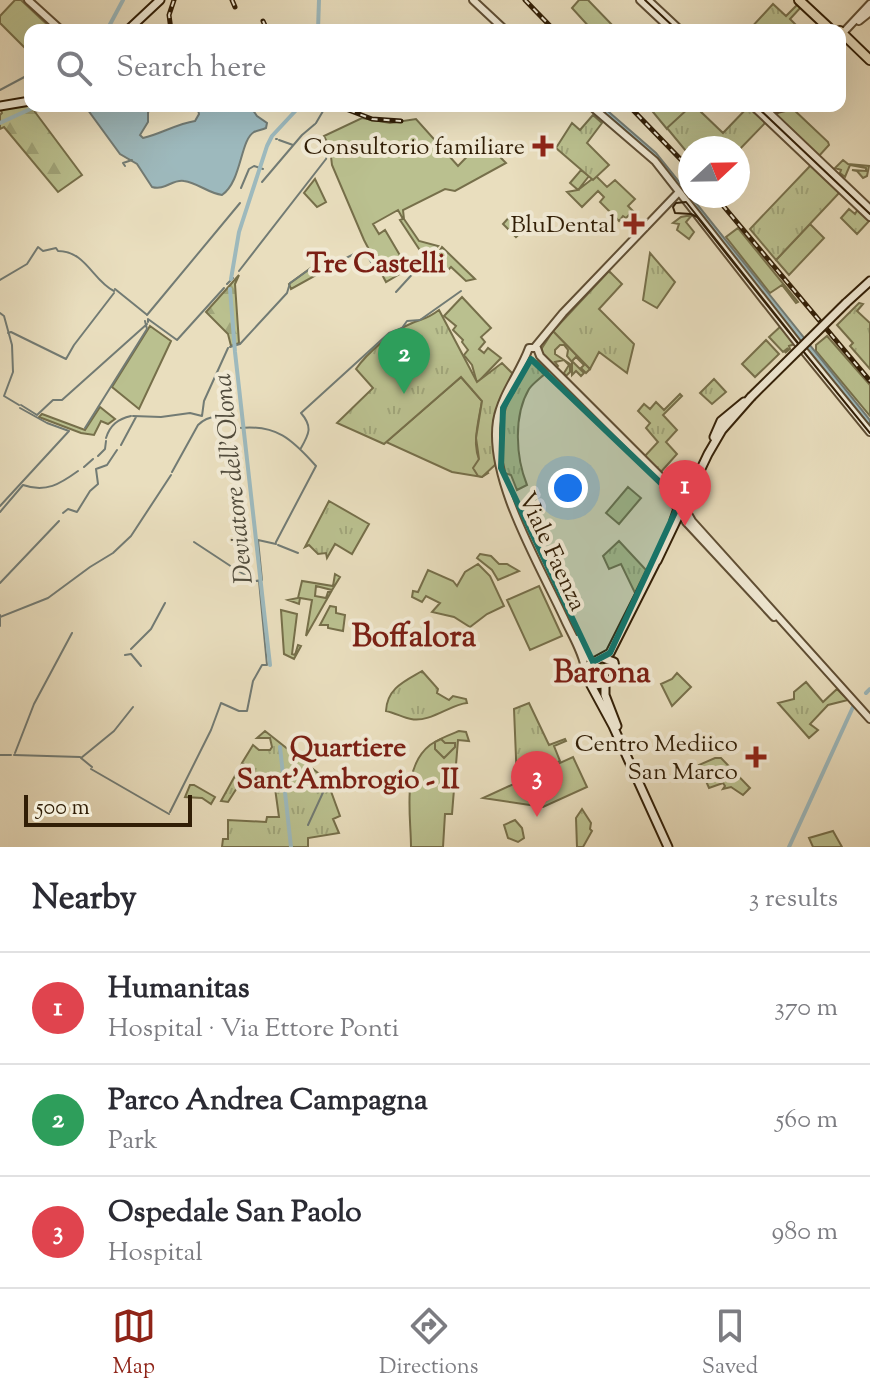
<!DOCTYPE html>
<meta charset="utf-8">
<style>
body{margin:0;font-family:"Sorts Mill Goudy",serif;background:#f2f2f3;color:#2b2b33}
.compass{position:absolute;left:678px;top:136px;width:72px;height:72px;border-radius:50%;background:#fff;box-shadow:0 8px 32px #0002;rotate:68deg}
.scale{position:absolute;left:24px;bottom:20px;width:168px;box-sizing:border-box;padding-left:8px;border:4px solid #311e06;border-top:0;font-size:22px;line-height:28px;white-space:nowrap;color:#311e06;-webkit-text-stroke:6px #f1ead5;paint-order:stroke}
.you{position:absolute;left:568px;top:488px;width:28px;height:28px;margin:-20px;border:6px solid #fff;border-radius:50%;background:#1a73e8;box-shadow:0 0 0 12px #1a73e833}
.badge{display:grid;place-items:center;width:52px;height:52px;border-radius:50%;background:#8f2418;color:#fff;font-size:26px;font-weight:700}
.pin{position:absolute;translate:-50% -66px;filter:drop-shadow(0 2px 4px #0008)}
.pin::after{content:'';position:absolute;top:42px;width:28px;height:24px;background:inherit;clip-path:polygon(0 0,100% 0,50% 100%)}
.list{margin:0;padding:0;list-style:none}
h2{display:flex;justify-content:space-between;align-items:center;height:104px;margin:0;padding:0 32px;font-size:34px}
h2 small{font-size:26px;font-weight:400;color:#7c7c81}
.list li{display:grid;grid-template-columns:52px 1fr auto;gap:24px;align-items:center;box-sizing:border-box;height:112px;padding:0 32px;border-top:2px solid #e1e1e2}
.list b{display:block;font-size:30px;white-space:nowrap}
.list p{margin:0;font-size:26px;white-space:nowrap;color:#7c7c81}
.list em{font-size:26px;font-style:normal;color:#7c7c81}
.icon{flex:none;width:44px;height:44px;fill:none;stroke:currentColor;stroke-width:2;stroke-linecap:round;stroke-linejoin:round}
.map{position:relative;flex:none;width:870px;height:847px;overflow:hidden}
.search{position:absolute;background:#fff;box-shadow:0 8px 32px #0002;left:24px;right:24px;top:24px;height:88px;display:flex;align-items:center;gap:20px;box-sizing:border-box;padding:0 28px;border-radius:16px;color:#7c7c81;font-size:30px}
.sheet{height:440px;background:#fff}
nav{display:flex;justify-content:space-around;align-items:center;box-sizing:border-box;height:112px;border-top:2px solid #e1e1e2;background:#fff;font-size:22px;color:#7c7c81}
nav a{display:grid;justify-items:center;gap:4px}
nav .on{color:#8f2418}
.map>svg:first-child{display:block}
</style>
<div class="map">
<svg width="870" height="847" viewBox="0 0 870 847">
<defs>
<pattern id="forest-firs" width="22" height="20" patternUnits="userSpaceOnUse" patternTransform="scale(2)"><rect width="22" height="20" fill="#bac08f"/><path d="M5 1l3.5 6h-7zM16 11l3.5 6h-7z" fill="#a0a57a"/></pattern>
<pattern id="park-tufts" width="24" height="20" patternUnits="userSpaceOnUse" patternTransform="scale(2)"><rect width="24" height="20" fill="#bac08f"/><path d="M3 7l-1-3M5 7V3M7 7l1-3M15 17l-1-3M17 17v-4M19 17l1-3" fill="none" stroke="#a0a57a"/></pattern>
</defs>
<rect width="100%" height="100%" fill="#e9debe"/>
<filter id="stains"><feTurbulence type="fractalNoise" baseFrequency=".0025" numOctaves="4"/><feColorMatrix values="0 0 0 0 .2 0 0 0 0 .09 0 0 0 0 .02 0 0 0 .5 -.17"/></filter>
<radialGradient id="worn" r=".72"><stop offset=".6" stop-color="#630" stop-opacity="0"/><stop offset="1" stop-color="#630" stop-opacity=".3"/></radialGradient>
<path fill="#bac08f" stroke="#766f4a" stroke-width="2" d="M15,0H21L53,30H30V53L0,23V16Z
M579,0H588L617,30H592L572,8Z
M648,106H690L691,107L667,129Z
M362,118L390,123L416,119L458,166L483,140L506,163L455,191L445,189L403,210L404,219L419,241L438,246L425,258L400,220L403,219L398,210L373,224L379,234L385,230L408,269L386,282L364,240L332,165L330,148L324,136Z
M843,160L848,164L869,166L867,176L863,178L857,171L852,170L866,171V168L850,165L845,177L840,173L841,170L835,168Z
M581,170L589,176L578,190L596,176L607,187L615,180L635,199L628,206L633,211L626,218L623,216L619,221L600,202L604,197L598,191L582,207L567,192L578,190L570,183Z
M315,179L326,202L317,207L304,193Z
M512,214L526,228L516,237L503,224Z
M810,224L824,238L789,275L776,260Z
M738,228L798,302L796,303L782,285L770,293L726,237Z
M442,247L475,279L466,281L451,267L446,272L434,260Z
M323,259L329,268L291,289L289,284Z
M462,297L491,328L481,337L485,342L479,349L484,353L488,348L501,358L477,383L472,365L464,355L468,350L462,342L463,340L453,330L456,326L444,316Z
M150,326L171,341L139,409L112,387Z
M781,326L795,344L789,346L790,349L785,353L788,348L783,352L769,337Z
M553,331L590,369L586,373L581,368L584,365L576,357L572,361L584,373L581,376L576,371L572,375V362L567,356L568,350L564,345H560L555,350V354L570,364V372L566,376L564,373L569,365L564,360L555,362L558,366L556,368L542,357V348Z
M827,336L870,385V416L816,351V345Z
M766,340L779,354L755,377L742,364Z
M461,377L482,401C478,425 468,454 488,473L482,477L452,472L386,442Z
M100,407L115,419L108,424L101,421L94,435L81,433L39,417L42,414L85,430Z
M628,487L641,498L619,524L606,513Z
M480,554L491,556L499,564H507L519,571L498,580L492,570L477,558Z
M478,564L490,576L504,606L487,614L470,627L454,617L432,612L440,603L426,596L422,602L412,597L413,591L418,592L428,570L453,581L457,586L465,572Z
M335,574L340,577L332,590L316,586L315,596L326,598L328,592H331L306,636L312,600L300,598L299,604L288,600L298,598L302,581L333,586Z
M539,586L562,636L530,650L507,600Z
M330,606L336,607V613L345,615L343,631L328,628V625H320Z
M281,610L297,614L292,654L295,655L298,645L301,646L294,659L284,654Z
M677,673L691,687L672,706L661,684L672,679Z
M459,731L466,732L469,741L458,740L452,814H445L443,847H411C411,814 401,768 430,745C438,739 449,735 459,731Z
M573,757L587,787L543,807L483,798Z
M190,785H194L215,797L211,804L202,798L185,797Z
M515,820L522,828L524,838L518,842L508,838L504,825Z"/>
<path fill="url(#forest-firs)" stroke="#766f4a" stroke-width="2" d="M30,104L49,106L35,112L82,175L58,192L4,127L0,129V115L2,113L0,108Z
M239,275L235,284L239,343L231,346L228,334L206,312Z"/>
<path fill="url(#park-tufts)" stroke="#766f4a" stroke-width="2" d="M799,3L802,6L790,19L799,28L797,30H749L773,4L786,16Z
M691,106H700L698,109L723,133L749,106L766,122L738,151V148H690V156L667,128Z
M792,108L828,142L829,145L818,157L776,116L779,111Z
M593,115L602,123L587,143L609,165L593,180L556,148L572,123L580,130Z
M811,165L840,192L776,260L750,229Z
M849,209L855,214L858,209L870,220L857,234L841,218Z
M692,215L686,222L694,232L689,239L677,230L679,224L673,223L681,217Z
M650,253L675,282L657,308L643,300Z
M609,271L622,284L599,309L634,344L627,373L599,352L590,369L553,331Z
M859,303L863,304L857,311L870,323V369L850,346L853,343L837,325Z
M439,310L477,382L502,363L513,374C497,401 493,433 496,464L482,477L478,476L473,468L479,459L476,438L482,401L461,377L384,444L337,423L373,388L356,369C367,353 393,331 410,324C423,318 426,320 439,310Z
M537,361L548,371C542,377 533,383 529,389C513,416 516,458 527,485L517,490L511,475L504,473C494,431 505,396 531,362Z
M714,379L726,392L712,404L700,393Z
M680,394L682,396L663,415L677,430L666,442L677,454L660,473L644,457L658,442L646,428L650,423L638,411L644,404L650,409L656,402L664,410Z
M329,501L369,524L352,554L335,544L327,558L326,553L318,554L309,545L305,547Z
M619,541L646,570L635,593L621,564L609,569L603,556Z
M604,660L610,662L615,669C610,679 604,683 592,682L588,676L589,667Z
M422,671L438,689L437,693L449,700L453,696L466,699L467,703C451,704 430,723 411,719C404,718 395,713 386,711C387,688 405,681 422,671Z
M806,682L823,702L837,689L848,700L828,705L810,724L818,730L809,738L778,703L794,699V692Z
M529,703L549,745L565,739L566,741L554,746L560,761L517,782L514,709Z
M265,731L323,777L329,786L340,816L333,819L339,833L308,838V847H222L223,839H228V820L266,822L267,817H279L274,781L242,780L228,802L221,801L241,765L250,768L242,763L253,745L259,750H270L272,747L270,738H257Z
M441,739L445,743H455V747L444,758L435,749V742Z
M715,758H721L750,788L743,795L731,787L723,789L725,786L723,783L709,788L699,765Z
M582,809L591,823L590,829L592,831L583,847H577L576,818Z
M833,831L842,847H813L809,838Z"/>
<path fill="#9db9bd" stroke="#727b74" stroke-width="2" d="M85,106H158L148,112V122L140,135L143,138C161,134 176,124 195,121L199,114L197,106H250L257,116L267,123L266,128C262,130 258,130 254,132C240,140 242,181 222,195C208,193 198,183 184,181C172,179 165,191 152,187L137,164L120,154Z
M594,106H602L656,153L870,420V428L654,158Z"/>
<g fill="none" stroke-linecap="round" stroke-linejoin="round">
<path stroke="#727b74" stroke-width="2" d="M0,90L30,74
M316,123L326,106
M276,139H277
M279,140L293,145
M125,166L123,163L132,160
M262,182L302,135L315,124
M241,188L249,169L254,166L263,169
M239,271L326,159L327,152L323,144
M0,280L27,264L38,247L43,251L56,248L58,251C86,251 93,281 114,291
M227,284L233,278
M115,289L146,314
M396,292L417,269L441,251
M0,313L4,316L12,345L13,372L4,396L19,405
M147,315L240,203
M148,322V319L177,340L224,288
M8,333L11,332L66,359L74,345L114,293
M230,347L240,344L287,293L290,283L317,264L322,270L364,249L372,264
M21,405L37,415L53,400H62L147,324
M133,416L161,417L190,413L202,416L204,401L228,348
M85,428L147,329L145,321
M106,438C110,425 118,419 131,416
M121,445L136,417
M301,448C309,434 313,427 301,413L389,333L402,328L407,321L420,320L461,291
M98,456L105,449L106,441
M84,467L93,459
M172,472L198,425C211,412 228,416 239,428C276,424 292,439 316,466L276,542
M0,506L69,431L47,423L20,408
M0,512L23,485C46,493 60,484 78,471
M63,513L68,509L77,512L90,491L98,484L96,469L107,465L117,450
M194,542L232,567
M278,545L298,553
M233,568L254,580
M255,581L262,580L258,540L276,544
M0,583L59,521
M0,615V626
M0,617L48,598L90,567L113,553L131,536L171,475
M131,649L151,629L165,603
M125,655L131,654L141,666
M15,753L34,704L72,633
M0,755H11
M14,755L80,757
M92,767L81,758L114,731L133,707
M91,769L169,814
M170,812L211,730L221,703L239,711H247L253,681L262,665H267L259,581
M308,825L326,786"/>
<path stroke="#9db9bd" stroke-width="4" d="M107,30L123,0
M318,30L319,0
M0,123L37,106
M231,279L239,232L267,146L272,136L300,106
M230,289L235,352L270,665
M866,693L870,689
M280,747L291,847
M789,847L853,707"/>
<g stroke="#5f4e34" stroke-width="10">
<path id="tertiary" d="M28,0L61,30
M473,0L505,30
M640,0L672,30
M648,0L680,30
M859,21L870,12
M840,36L870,4
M591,106L655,161L799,345
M753,106L870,217
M762,106L870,209
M771,106L777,109L790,106
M535,347L563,313L678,193
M804,351L870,432
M664,486L677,508
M684,507L692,521L870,719
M681,513L686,522L774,617
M577,639L588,658L593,662
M585,669C583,652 571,634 564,618C539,564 488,479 497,421C502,393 520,373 529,348H537L540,356L675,491L680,502"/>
</g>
<g stroke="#311e06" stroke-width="11">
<path id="secondary" d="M128,30L160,0
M0,106L30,101
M846,303L870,281
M714,437L721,421L744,402
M674,520L682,497L689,488
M659,556L610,653L590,664L585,670L587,678L613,726L668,847
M657,561L708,454L722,430L751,397
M605,683V695L617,726
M591,684C600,687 612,681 616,673L614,662L603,658"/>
</g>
<g stroke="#311e06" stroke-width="12">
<path id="primary" d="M799,0L831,30
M840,31L870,60"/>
</g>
<use href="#tertiary" stroke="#f1ead5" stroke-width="6"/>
<use href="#secondary" stroke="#f1ead5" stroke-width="7"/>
<use href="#primary" stroke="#e9debe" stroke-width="8"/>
<path stroke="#311e06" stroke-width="2" d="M645,0L677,30
M756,106L870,214
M799,345L697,217L691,214L675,213L673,207L676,203L686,202L799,344
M803,351L870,433"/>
<g stroke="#311e06" stroke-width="5">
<path id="rail" d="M232,0L235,7
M525,0L554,30
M263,21L267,30
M250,27L251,30
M171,30L169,15L174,0
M338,106L372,119L401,121
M629,106L690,169
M715,196L870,381"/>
</g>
<use href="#rail" stroke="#f1ead5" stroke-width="2" stroke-dasharray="6" stroke-linecap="butt"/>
<g stroke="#311e06" stroke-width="11" stroke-linecap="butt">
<path id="secondary-bridge" d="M751,397L846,303"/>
</g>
<use href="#secondary-bridge" stroke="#f1ead5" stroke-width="7"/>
</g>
<path fill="#0f766e" fill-opacity="0.2" stroke="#0f766e" stroke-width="6" stroke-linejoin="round" d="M531,359L667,489L677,508L610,653L593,662L501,468L503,408Z"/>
<g fill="#8f2418" stroke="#f1ead5" stroke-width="3">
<path d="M539 134h8v8h8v8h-8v8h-8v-8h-8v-8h8z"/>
<path d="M630 212h8v8h8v8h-8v8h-8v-8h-8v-8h8z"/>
<path d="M752 745h8v8h8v8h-8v8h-8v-8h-8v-8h8z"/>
</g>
<g text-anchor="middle" stroke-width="8" stroke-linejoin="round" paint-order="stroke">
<g font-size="24" fill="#311e06" stroke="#f1ead5" text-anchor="end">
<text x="525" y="154">Consultorio familiare</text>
<text x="616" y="232">BluDental</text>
<text x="738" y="751">Centro Mediico<tspan x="738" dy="28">San Marco</tspan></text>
</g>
<g font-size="24" fill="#311e06" stroke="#f1ead5">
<text transform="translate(553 551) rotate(65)" y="8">Viale Faenza</text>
</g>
<g font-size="26" font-style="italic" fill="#514c3d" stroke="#f1ead5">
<text transform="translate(232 479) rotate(-96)" y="9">Deviatore dell'Olona</text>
</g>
<g font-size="28" font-weight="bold" fill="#7a1f14" stroke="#f1ead5">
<text x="376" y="272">Tre Castelli</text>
<text x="348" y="756">Quartiere<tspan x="348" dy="32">Sant'Ambrogio - II</tspan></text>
</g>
<g font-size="32" font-weight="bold" fill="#7a1f14" stroke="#f1ead5">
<text x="414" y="646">Boffalora</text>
<text x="602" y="682">Barona</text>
</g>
</g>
<rect width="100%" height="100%" filter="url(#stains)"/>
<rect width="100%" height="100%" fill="url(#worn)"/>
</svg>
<svg class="compass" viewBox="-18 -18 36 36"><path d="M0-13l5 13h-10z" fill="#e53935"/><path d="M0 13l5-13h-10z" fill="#7c7c81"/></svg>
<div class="scale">500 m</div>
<div class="you"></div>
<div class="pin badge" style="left:685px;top:526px;background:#e0444e">1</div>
<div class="pin badge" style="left:404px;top:394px;background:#2e9e5b">2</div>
<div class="pin badge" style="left:537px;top:817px;background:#e0444e">3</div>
<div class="search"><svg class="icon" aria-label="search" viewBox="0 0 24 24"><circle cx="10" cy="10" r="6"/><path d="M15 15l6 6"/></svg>Search here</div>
</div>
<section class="sheet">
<h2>Nearby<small>3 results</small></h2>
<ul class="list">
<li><span class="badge" style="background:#e0444e">1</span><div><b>Humanitas</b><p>Hospital · Via Ettore Ponti</p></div><em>370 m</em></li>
<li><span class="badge" style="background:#2e9e5b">2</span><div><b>Parco Andrea Campagna</b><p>Park</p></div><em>560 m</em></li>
<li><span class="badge" style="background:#e0444e">3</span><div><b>Ospedale San Paolo</b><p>Hospital</p></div><em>980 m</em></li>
</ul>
</section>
<nav>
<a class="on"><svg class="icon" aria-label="map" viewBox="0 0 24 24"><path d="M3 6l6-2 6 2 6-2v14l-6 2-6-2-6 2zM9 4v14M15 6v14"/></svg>Map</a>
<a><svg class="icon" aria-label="directions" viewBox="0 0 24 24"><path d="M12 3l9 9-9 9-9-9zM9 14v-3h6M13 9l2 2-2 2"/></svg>Directions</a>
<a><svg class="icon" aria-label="saved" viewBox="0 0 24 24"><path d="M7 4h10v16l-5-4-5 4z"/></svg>Saved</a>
</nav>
